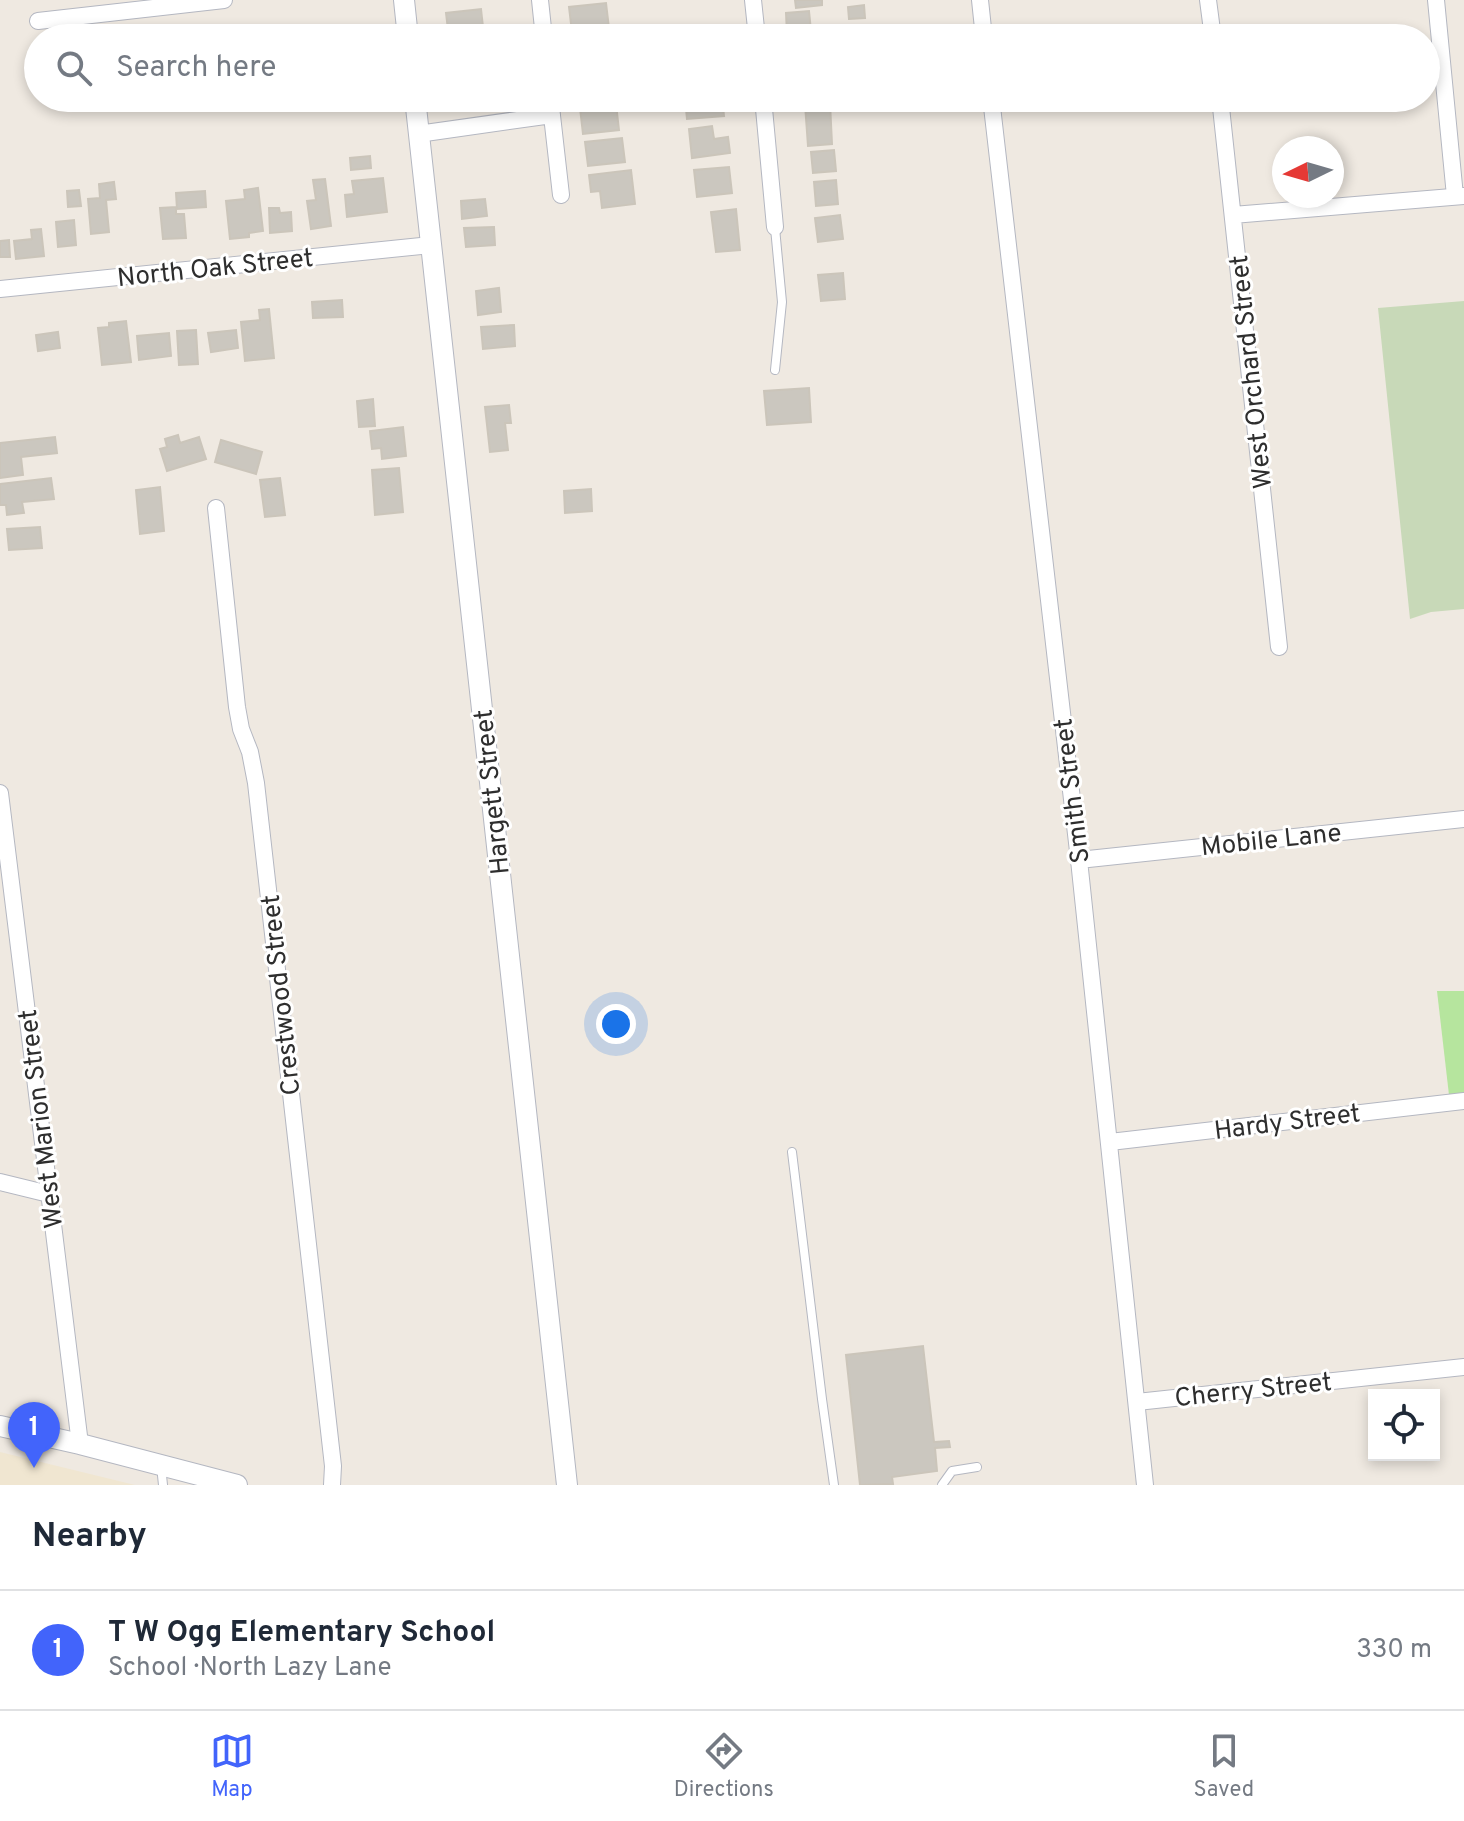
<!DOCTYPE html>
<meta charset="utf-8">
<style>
body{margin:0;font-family:Overpass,sans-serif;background:#f6f6f7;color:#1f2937}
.controls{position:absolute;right:24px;bottom:24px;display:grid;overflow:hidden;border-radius:0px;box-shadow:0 4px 12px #0003}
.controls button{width:72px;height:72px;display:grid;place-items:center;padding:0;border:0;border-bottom:2px solid #e0e1e3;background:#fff;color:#1f2937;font:40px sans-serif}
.compass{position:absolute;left:1272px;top:136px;width:72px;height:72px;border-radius:50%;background:#fff;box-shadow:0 4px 12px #0003;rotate:265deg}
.you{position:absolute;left:616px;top:1024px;width:28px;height:28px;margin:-20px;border:6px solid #fff;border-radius:50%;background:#1a73e8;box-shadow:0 0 0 12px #1a73e833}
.badge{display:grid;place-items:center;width:52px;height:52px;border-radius:50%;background:#4264fb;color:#fff;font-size:26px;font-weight:700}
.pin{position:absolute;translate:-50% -66px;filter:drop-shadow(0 2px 4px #0008)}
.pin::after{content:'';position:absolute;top:42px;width:28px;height:24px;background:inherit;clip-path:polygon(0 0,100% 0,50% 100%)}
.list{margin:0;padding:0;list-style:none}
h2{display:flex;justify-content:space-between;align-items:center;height:104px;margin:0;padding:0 32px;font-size:34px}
h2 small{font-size:26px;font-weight:400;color:#747a83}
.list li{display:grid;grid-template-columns:52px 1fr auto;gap:24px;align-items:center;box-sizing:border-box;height:120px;padding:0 32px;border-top:2px solid #e0e1e3}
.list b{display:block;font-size:30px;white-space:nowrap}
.list p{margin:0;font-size:26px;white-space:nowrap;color:#747a83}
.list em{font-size:26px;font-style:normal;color:#747a83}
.icon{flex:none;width:44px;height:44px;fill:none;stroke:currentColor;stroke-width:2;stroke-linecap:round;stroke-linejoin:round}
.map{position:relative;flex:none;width:1464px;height:1485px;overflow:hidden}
.search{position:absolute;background:#fff;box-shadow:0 4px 12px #0003;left:24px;right:24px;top:24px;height:88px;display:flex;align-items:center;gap:20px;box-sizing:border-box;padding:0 28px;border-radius:44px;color:#747a83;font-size:30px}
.sheet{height:224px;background:#fff}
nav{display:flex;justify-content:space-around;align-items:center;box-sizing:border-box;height:112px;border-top:2px solid #e0e1e3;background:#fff;font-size:22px;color:#747a83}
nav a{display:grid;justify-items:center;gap:4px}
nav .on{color:#4264fb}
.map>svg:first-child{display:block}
</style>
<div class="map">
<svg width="1464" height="1485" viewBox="0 0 1464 1485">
<rect width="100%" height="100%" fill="#efe9e1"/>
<path fill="#f0e6d1" d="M0,1452L135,1485H0Z"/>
<path fill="#b6e59e" d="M1437,991H1464V1094L1449,1095Z"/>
<path fill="#c8d9b8" d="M1464,301V609L1431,612L1410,619L1378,308Z"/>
<path fill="#cbc7bf" stroke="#cbc5ba" stroke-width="2" d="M795,0H822V5L796,8Z
M606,3L609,28L572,32L569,7Z
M864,5L865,18L849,19L848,7Z
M481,9L484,36L449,38L446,13Z
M809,11L811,31L787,34L786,13Z
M706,28V36L717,34L718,38H679L678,32Z
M452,98H491V102L453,107Z
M685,98H722L724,116L687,119Z
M830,103L832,144L808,146L805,104Z
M616,104L619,130L583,134L580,108Z
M712,126L714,139L728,137L730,153L692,158L689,129Z
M622,138L625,162L588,166L585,142Z
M834,150L836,171L813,173L811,152Z
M370,156L371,168L351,170L350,158Z
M729,167L732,193L697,197L694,170Z
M631,170L635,204L602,208L600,191L591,192L589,175Z
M383,178L387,212L347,217L345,195L354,194L352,181Z
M325,179L331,226L311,229L307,201L316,200L313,180Z
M836,180L838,204L816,206L814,182Z
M114,182L116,199L106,200L109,232L91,234L88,199L100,198L99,184Z
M258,188L263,231L249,233V237L230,239L226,201L245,199L244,190Z
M79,190L81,206L68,207L67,191Z
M205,191L206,207L177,209L176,193Z
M485,199L487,216L462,219L461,201Z
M176,207V214H184L186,238L163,239L160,208Z
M269,208H279L280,213L291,212L292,231L270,233Z
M736,209L740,250L716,252L711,212Z
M840,215L843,239L818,242L815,218Z
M74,220L76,245L58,247L56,222Z
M494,227L495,245L466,247L464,228Z
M41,229L44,256L16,259L14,241L32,239L31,230Z
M9,240L10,257H0V241Z
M843,273L845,299L821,301L818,275Z
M499,288L501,312L478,315L476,291Z
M342,300L343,317L313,318L312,302Z
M269,309L274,358L245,361L241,322L260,320L259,310Z
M126,321L131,362L102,365L98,328L109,327V323Z
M514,325L515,346L483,349L481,327Z
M196,330L198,364L179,365L177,331Z
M236,330L238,348L211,352L208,333Z
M58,332L60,348L38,351L36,335Z
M169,333L171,356L139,360L137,336Z
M809,388L811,422L767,425L764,391Z
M373,399L375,426L359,427L357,401Z
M509,405L511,423H505L508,450L490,452L485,407Z
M403,427L406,456L382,459L381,448L372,449L370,431Z
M178,435L180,443L199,437L206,459L167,471L160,449L167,447L165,439Z
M55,437L57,453L21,457L23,475L0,478V443Z
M221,440L262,452L256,474L215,462Z
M399,468L403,512L375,515L372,470Z
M51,478L54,499L22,502L24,513L7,515L6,505H0V484Z
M280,478L285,515L265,517L260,480Z
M160,487L164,531L140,534L136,490Z
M591,489L592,511L565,513L564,491Z
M40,527L42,548L9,550L7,529Z
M923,1346L934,1442L949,1441L950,1447L935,1448L937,1471L892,1477L893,1484L860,1485L846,1355Z"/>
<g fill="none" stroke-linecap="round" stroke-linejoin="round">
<g stroke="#b4b7c1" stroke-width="10">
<path id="service" d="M775,370L782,302L775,228
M792,1152L822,1399L834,1485
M161,1466L163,1485
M942,1485L952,1471L977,1467"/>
</g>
<g stroke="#b4b7c1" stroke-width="18">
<path id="minor" d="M540,0L544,38
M753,0L757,38
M980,0L984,38
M1208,0L1213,38
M1436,0L1455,196
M38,21L224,0
M550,98L561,195
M763,98L775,227
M991,98L1079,860L1145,1485
M1220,98L1279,647
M418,134L552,115
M1233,215L1464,196
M0,289L431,245
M216,508L237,707L241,729L250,752L256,783L333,1466L332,1485
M0,793L80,1444
M1079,860L1464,819
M1110,1142L1464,1101
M0,1182L49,1194
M1137,1402L1464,1367"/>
</g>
<g stroke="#b4b7c1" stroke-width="22">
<path id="tertiary" d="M404,0L408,38
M415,98L567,1485
M0,1426L80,1444L237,1485"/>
</g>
<use href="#service" stroke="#fff" stroke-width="8"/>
<use href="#minor" stroke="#fff" stroke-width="16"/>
<use href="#tertiary" stroke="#fff" stroke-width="20"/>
</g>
<g text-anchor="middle" stroke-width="6" stroke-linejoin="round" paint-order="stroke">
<g font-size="26" fill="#2e2e2e" stroke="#fff">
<text transform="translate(215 267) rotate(-6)" y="9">North Oak Street</text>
<text transform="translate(1250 372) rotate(-96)" y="9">West Orchard Street</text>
<text transform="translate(1071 791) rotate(-97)" y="9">Smith Street</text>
<text transform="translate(491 792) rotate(-96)" y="9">Hargett Street</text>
<text transform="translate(1271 839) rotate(-6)" y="9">Mobile Lane</text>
<text transform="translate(280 995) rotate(-96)" y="9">Crestwood Street</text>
<text transform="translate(40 1119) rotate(-97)" y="9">West Marion Street</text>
<text transform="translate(1287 1121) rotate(-7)" y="9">Hardy Street</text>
<text transform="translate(1253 1389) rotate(-6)" y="9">Cherry Street</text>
</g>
</g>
</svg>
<div class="controls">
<button><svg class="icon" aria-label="locate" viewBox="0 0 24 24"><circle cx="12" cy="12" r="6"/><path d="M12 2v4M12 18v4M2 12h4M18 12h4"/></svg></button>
</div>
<svg class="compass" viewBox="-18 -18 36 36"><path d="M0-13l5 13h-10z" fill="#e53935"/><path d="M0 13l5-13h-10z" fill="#747a83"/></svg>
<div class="you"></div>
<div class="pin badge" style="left:34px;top:1468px">1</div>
<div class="search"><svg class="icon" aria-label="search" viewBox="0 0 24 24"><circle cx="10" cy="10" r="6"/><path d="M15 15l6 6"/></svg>Search here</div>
</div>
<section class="sheet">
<h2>Nearby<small></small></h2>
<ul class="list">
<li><span class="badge">1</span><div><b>T W Ogg Elementary School</b><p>School · North Lazy Lane</p></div><em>330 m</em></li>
</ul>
</section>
<nav>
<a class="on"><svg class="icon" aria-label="map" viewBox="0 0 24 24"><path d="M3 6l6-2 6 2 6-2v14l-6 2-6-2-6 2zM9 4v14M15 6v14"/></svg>Map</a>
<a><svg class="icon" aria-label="directions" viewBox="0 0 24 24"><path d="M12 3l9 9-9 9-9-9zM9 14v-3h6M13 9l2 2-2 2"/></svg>Directions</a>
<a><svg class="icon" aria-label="saved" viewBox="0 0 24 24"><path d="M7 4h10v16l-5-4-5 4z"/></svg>Saved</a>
</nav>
